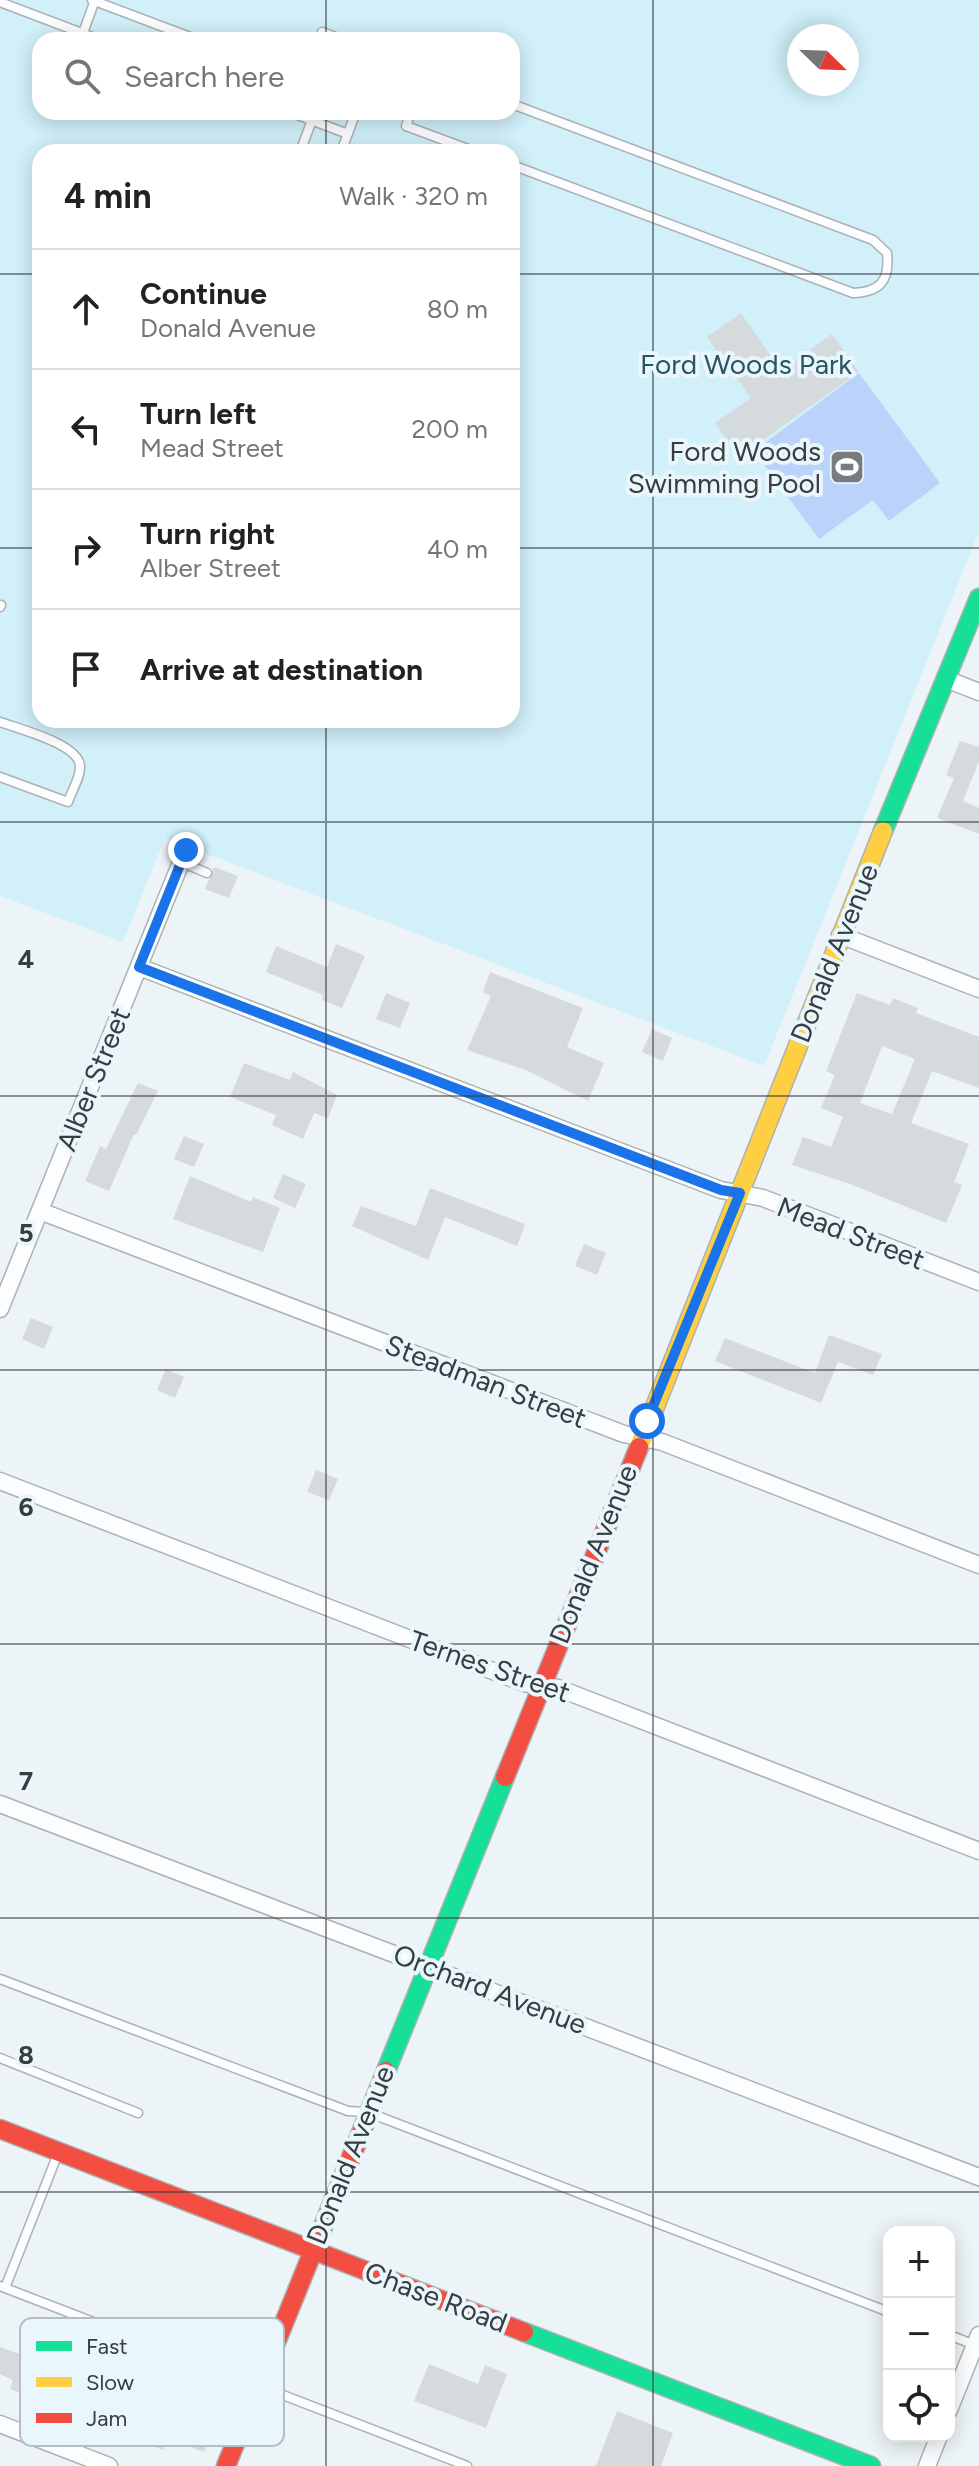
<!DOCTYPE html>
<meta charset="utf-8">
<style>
body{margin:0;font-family:Figtree,sans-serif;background:#f2f2f2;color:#222}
.controls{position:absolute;right:24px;bottom:24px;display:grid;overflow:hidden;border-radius:16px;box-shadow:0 4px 20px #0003}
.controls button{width:72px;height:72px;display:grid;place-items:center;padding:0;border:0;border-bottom:2px solid #e0e0e0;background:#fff;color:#222;font:40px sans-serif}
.compass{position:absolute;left:787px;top:24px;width:72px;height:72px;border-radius:50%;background:#fff;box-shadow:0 4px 20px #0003;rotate:113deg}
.stop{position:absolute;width:24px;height:24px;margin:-18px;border:6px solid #1a73e8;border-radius:50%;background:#fff}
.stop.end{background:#1a73e8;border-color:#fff;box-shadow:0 2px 8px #0008}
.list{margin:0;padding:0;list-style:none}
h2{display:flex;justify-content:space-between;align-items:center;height:104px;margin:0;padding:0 32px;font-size:34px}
h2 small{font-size:26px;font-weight:400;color:#767676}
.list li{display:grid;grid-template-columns:52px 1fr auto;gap:24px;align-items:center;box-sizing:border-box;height:120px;padding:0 32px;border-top:2px solid #e0e0e0}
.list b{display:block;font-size:30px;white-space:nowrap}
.list p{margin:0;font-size:26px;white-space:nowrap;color:#767676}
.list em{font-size:26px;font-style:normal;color:#767676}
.icon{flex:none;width:44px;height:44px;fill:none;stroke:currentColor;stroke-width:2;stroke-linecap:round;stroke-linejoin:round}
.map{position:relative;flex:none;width:979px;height:2466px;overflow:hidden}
.search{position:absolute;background:#fff;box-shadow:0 4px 20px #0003;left:32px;top:32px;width:488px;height:88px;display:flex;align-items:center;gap:20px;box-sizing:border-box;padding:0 28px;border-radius:24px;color:#767676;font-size:30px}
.panel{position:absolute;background:#fff;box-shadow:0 4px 20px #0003;left:32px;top:144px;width:488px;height:584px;border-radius:24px}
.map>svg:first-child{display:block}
</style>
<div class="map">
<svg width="979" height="2466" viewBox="0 0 979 2466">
<rect width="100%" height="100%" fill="#edf4f7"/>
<path fill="#d1f0fa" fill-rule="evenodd" d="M0,0H979V532L764,1066L165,838L123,942L0,896ZM799,36H847V84H799ZM40,40H512V112H40ZM40,152H512V720H40Z"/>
<path fill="#bbd3fa" d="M859,373L940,483L889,521L873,500L819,539L754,451Z"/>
<path fill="#d5dadd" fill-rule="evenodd" d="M741,313L781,371L832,334L859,372L739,457L715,423L751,398L707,337Z
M960,741L979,747V761L963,801L979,808V834L937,818L954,778L946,775Z
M214,867L238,876L229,898L205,889Z
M336,944L365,956L342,1008L322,1000L323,995L266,972L276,946L327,967Z
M490,972L583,1008L567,1047L604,1063L588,1101L528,1071L467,1050L491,996L483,992Z
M386,993L410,1003L400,1028L376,1019Z
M857,993L890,1005L893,998L918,1008L916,1013L979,1037V1088L932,1071L911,1123L969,1144L954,1182L962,1185L946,1223L850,1184L792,1165L803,1137L831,1147L843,1117L821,1108L835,1075L826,1071ZM882,1046L915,1059L892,1114L860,1103Z
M652,1029L672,1038L663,1061L642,1052Z
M244,1063L290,1080L293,1072L337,1095L328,1118L314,1113L303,1139L272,1125L276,1115L230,1097Z
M138,1083L158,1091L136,1135L134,1134L109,1191L85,1181L100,1146L106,1149Z
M184,1136L204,1144L194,1167L174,1159Z
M283,1174L306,1184L295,1208L273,1198Z
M190,1176L251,1202L253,1197L280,1208L263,1252L173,1219Z
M430,1188L525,1224L517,1246L445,1217L428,1260L352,1226L361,1206L416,1226Z
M584,1244L606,1253L597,1275L575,1266Z
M31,1318L53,1327L44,1349L22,1339Z
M829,1335L882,1354L873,1375L838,1362L821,1403L715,1361L725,1338L815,1373Z
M166,1369L184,1377L175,1398L157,1390Z
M316,1470L338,1479L329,1500L307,1492Z
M0,2347L46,2364L44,2370L84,2386L87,2378L110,2387L98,2420L10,2389L13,2380L0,2374Z
M429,2364L478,2384L485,2365L507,2374L486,2428L414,2401Z
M157,2391L182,2401L181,2405L217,2419L204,2452L168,2439L163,2450L138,2441Z
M617,2411L673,2433L661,2466H596Z"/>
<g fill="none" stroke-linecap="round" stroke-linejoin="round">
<g stroke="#acb1b3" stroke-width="11">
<path id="lane" d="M92,0L198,40
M0,2L100,40
M322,32L343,40
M83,33L95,0
M512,104L873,240L887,253C890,281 880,292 853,293L512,165
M290,112L348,134
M411,112L406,126L476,152
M300,152L315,112
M341,152L356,112
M0,607L1,605
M0,722C19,729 79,744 80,766C81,777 71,792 68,802L0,777
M181,862L207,873
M0,1979L348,2111L367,2112L889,2312
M0,2058L138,2113
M0,2286L467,2466
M5,2288L57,2156
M949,2335L975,2345"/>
</g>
<g stroke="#acb1b3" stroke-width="19">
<path id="street" d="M946,679L979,692
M840,935L979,989
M139,967L721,1190L763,1198L979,1282
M40,1211L624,1434L662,1442L979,1565
M0,1309L186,850
M0,1481L524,1683L558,1688L979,1851
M0,1804L979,2177
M949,2410L979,2335
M0,2424L109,2466
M927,2466L939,2436"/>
</g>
<g stroke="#acb1b3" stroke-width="21">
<path id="fast" d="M883,831L979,598
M386,2071L505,1777
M524,2332L871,2466"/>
</g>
<g stroke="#acb1b3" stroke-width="21">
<path id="slow" d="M639,1447L883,831"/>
</g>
<g stroke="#acb1b3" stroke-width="21">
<path id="jam" d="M505,1777L639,1447
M0,2129L524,2332
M226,2466L386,2071"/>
</g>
<use href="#lane" stroke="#fcfdfe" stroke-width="8"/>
<use href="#street" stroke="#fcfdfe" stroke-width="16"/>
<use href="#fast" stroke="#16e098" stroke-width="18"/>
<use href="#slow" stroke="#ffcf43" stroke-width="18"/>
<use href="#jam" stroke="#f24e42" stroke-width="18"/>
</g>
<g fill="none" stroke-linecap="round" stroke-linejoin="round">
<path stroke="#1a73e8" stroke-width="10" d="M186,850L139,967L721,1190L740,1193L647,1421"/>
</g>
<path fill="none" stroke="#383d3f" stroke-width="2" stroke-opacity="0.55" d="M326,0V40M653,0V2466M326,112V152M0,274H40M512,274H979M0,548H40M512,548H979M326,720V2466M0,822H979M0,1096H979M0,1370H979M0,1644H979M0,1918H979M0,2192H979"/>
<defs>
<g id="stadium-square" transform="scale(1.8)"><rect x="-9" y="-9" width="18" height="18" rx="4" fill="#777d7f" stroke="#e9f6fb"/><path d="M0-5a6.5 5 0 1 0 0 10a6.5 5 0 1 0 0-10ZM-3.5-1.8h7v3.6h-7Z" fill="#fff"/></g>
</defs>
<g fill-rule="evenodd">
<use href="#stadium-square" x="847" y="467"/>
</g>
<g text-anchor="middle" stroke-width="8" stroke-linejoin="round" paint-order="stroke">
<g font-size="28" fill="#285663" stroke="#e9f6fb">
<text x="746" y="374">Ford Woods Park</text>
</g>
<g font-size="28" fill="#383d3f" stroke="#e9f6fb" text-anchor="end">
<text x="821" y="461">Ford Woods<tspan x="821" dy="32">Swimming Pool</tspan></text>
</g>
<g font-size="28" fill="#383d3f" stroke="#e9f6fb">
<text transform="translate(834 953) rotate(-68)" y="10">Donald Avenue</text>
<text transform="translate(93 1079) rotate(-68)" y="10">Alber Street</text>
<text transform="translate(851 1233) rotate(21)" y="10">Mead Street</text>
<text transform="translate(486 1381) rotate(21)" y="10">Steadman Street</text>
<text transform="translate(593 1554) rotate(-68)" y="10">Donald Avenue</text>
<text transform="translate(490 1666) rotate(19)" y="10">Ternes Street</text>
<text transform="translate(490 1989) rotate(21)" y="10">Orchard Avenue</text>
<text transform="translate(350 2155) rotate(-68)" y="10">Donald Avenue</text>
<text transform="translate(436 2297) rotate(21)" y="10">Chase Road</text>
</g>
</g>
<rect x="20" y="2318" width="264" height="128" rx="12" fill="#e9f6fb" stroke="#b4bec3" stroke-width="2"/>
<rect x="36" y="2341" width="36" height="10" fill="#16e098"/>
<rect x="36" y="2377" width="36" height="10" fill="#ffcf43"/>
<rect x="36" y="2413" width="36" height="10" fill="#f24e42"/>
<g font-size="22" fill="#383d3f">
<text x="86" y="2354">Fast</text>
<text x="86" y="2390">Slow</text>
<text x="86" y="2426">Jam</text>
</g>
<g font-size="26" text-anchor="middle" font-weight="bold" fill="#383d3f" stroke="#e9f6fb" stroke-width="8" stroke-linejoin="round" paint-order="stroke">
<text x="26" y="968">4</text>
<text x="26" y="1242">5</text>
<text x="26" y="1516">6</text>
<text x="26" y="1790">7</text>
<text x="26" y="2064">8</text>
</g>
</svg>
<div class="controls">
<button>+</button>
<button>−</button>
<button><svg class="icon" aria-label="locate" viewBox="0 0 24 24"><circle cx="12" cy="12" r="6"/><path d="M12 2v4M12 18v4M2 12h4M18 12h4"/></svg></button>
</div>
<svg class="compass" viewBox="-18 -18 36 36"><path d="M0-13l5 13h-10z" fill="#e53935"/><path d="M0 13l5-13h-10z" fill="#767676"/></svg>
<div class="stop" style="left:647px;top:1421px"></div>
<div class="stop end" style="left:186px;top:850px"></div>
<div class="search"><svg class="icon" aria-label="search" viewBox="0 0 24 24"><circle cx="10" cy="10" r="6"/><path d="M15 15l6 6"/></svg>Search here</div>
<section class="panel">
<h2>4 min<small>Walk · 320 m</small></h2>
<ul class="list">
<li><svg class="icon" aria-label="ahead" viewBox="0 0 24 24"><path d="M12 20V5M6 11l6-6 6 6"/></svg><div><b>Continue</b><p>Donald Avenue</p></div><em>80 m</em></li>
<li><svg class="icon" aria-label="left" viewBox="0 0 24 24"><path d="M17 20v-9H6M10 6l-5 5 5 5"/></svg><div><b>Turn left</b><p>Mead Street</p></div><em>200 m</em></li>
<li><svg class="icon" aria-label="right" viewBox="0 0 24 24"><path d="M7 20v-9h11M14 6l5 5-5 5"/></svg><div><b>Turn right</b><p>Alber Street</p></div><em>40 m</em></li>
<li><svg class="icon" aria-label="arrive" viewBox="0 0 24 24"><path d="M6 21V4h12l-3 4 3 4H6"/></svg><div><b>Arrive at destination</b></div></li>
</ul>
</section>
</div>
